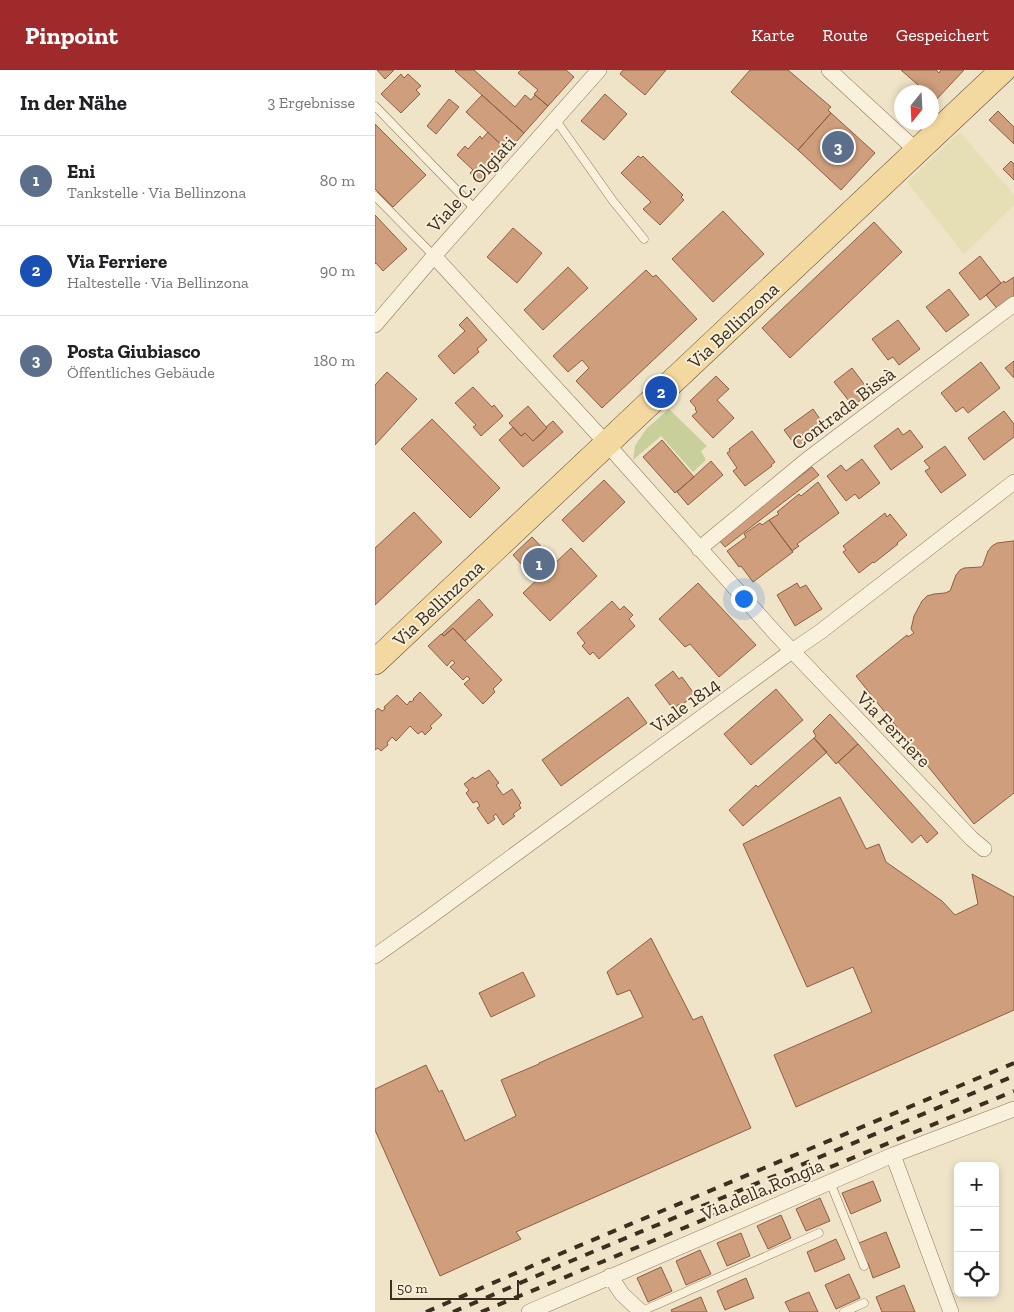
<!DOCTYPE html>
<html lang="de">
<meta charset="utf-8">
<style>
body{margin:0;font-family:"Zilla Slab",serif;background:#f6f6f6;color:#202124}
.controls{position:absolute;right:15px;bottom:15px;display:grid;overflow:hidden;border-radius:8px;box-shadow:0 2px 8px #0003}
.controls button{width:45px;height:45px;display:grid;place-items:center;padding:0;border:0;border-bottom:1px solid #e0e0e0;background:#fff;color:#202124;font:25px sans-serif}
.compass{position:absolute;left:519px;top:15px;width:45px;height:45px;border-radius:50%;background:#fff;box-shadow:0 2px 8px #0003;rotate:198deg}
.scale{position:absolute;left:15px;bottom:12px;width:129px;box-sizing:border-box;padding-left:5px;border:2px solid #3d2e20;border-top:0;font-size:14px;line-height:18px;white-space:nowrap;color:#3d2e20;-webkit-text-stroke:4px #f7eed8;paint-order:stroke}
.you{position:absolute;left:368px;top:528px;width:18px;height:18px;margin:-12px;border:4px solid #fff;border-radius:50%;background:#1a73e8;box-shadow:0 0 0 8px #1a73e833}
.badge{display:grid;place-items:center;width:32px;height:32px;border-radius:50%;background:#9e2a2b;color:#fff;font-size:16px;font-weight:700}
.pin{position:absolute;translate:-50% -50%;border:2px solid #fff;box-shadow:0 1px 5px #0006}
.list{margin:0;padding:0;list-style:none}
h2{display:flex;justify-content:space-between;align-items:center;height:65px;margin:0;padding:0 20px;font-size:21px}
h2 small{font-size:16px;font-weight:400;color:#757577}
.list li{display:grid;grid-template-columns:32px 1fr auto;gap:15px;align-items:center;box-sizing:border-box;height:90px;padding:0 20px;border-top:1px solid #e0e0e0}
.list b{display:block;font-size:19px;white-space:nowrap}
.list p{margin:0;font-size:16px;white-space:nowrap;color:#757577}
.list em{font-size:16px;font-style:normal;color:#757577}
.icon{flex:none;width:28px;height:28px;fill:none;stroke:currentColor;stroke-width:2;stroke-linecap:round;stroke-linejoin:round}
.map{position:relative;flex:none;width:639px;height:1242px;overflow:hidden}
header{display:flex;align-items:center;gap:30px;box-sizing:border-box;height:70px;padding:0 25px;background:#9e2a2b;color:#fff}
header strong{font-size:24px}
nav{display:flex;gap:28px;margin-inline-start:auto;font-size:18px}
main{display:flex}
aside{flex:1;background:#fff}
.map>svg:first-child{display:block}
</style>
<header>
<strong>Pinpoint</strong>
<nav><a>Karte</a><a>Route</a><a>Gespeichert</a></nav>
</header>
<main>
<aside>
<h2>In der Nähe<small>3 Ergebnisse</small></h2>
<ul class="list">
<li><span class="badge" style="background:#5c6f8a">1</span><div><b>Eni</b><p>Tankstelle · Via Bellinzona</p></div><em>80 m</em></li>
<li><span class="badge" style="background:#1a4fb4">2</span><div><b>Via Ferriere</b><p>Haltestelle · Via Bellinzona</p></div><em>90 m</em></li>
<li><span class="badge" style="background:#5c6f8a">3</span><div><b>Posta Giubiasco</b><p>Öffentliches Gebäude</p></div><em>180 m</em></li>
</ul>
</aside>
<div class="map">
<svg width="639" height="1242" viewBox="0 0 639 1242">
<rect width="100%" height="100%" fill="#f0e4c8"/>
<path fill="#e6deb5" d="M585,62L639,125V135L589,184L532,112Z"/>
<path fill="#c9cf9b" d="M294,339L332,376L326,381L331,390L318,402L286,366L258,390L260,376L271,359Z"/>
<path fill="#cf9f7d" stroke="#8d5f41" d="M2,0H19L10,9Z
M81,0H99L140,37L150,25L156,30L160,25L173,36L149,63L80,1Z
M146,0H191L199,7L173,36L159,24L163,20L143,3Z
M248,0H291L270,25L245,4Z
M375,0H413L456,37L453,40L456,43L423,80L356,22Z
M526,0H561L564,3L566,0H589L560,31L556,28V22H551Z
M26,4L29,8L33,4L46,16L41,20L45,24L26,43L6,24Z
M230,24L252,44L229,70L206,51Z
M107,25L149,63L133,81L91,42Z
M74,29L84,37L61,64L52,56Z
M623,41L639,57V74L614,50Z
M456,43L500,83L466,120L423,80Z
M0,54L51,105L18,137L0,119Z
M113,62L129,78L124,83L127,86L104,111L95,103L98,100L82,85L90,76L93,79L105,66L107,69Z
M263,86L266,88L268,86L308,125L306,127L309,130L285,155L268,139L276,132L246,103Z
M636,91L639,94V110L628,99Z
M348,141L389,184L338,232L297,189Z
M0,145L32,179L8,201L1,193L0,194Z
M499,152L527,182L415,288L387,258Z
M138,158L167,183L142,213L112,187Z
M605,186L626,213L605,230L584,203Z
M193,197L213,218L168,260L149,240Z
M271,200L278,207L281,205L322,249L227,338L201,311L214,298L207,290L193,302L178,286Z
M639,207V230L624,241L611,225L629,211L630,213Z
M574,219L594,245L571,262L551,237Z
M92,247L112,270L102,279L104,282L79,304L63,286L90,261L84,255Z
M523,250L545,279L524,295L518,287L513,290L497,269Z
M639,291V308L630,298Z
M606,292L625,318L593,343L588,337L581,342L566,323Z
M477,298L492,318L488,322L491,326L478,336L459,312Z
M12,302L42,329L0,375V315Z
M341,306L354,319L342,330L359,348L338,368L317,346L322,342L320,339L321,338L315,331Z
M98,317L117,337L119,335L128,346L106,366L98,357L101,355L80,333Z
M153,336L172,358L158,371L150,363L146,366L134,353Z
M438,339L452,359L423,379L409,360Z
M629,341L639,354V367L609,390L593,368Z
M57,349L125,418L95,448L26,379Z
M178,351L188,362L148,397L124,370L138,357L146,366L150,363L158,371L172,358L171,357Z
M523,358L528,365L535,360L548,377L516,400L499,376Z
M377,361L400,392L396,395L397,396L370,416L358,401L362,398L352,383L355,381L354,379Z
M287,370L319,407L300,423L268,387Z
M570,376L591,405L566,423L550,401L555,398L549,391Z
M487,389L505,413L484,429L480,424L471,431L452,406L466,395L471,401Z
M336,391L348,405L313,435L302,422Z
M437,397L444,405L350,477L343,469Z
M229,410L250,432L208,472L187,450Z
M443,412L464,443L422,474L424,476L417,481L394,450L404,444L402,442L424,424L426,426Z
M39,442L67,472L0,535V478Z
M510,443L512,447L515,444L532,465L522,473L523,474L499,493L498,492L484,503L468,482L471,480L468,476Z
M394,450L418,482L378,512L366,496L364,497L352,481L371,467L369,464L385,453L387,455Z
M157,467L181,492L161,510L138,485Z
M638,471H639V723L599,754L481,606L532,565L533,567L539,563L536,559L539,546L547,531L552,526L559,524L570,523L575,521L581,505L585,500L589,498L606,497L608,495L613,481L617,476L622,473Z
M196,478L222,506L175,551L148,523Z
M323,513L381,575L344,607L315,574L310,577L284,549Z
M422,513L425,518L431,515L447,539L420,556L402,525Z
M104,529L118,545L90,571L78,558L69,566L67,564Z
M237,531L245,540L249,536L258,545L254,549L260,556L224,589L218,582L215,585L207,576L210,573L202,563Z
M78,558L127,610L118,619L120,622L108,634L89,614L95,609L92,606L88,610L75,597L80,593L77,590L72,596L53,576L66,564L69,566Z
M298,601L304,609L307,607L320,625L305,636L304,634L298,639L280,615Z
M401,619L428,650L376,695L349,664Z
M45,622L67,645L55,656L57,658L50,665L47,661L43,664L35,656L21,671L17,667L12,673L13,675L6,681L3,678L0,680V641L3,638L7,641L10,639L9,637L22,625L32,635L35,631L36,632L39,630L38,629Z
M253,627L272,653L186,716L167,690Z
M455,644L483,674L461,694L439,668L441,666L438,661Z
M439,668L452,682L368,756L354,740L381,715L383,717Z
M483,674L563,763L552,773L546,765L537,773L463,692Z
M114,700L124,713L121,715L128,725L137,719L146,733L144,735L146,738L138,744L140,746L128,755L121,744L118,746L120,749L113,754L102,738L105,736L102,731L98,733L91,723L94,720L89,714L98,707L100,709Z
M465,727L491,779L504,774L511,792L567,831L580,845L603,834L597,804L639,827V940L421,1037L399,985L497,942L478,897L432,917L368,774Z
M276,868L318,950L327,946L376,1058L141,1162L146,1169L65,1206L0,1060V1019L51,995L64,1022L67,1020L90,1071L141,1046L126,1010L164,994V993L268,947L255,920L242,925L232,902Z
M148,902L160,926L116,947L104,923Z
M498,1111L506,1131L476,1144L467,1123Z
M445,1128L455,1151L431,1161L421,1139Z
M406,1145L416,1168L393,1179L382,1156Z
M511,1162L525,1197L498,1208L493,1193L490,1194L484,1173Z
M366,1163L375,1186L352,1196L342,1173Z
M461,1169L470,1189L440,1202L432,1182Z
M325,1180L336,1204L311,1215L301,1191Z
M286,1197L297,1221L273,1232L262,1208Z
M474,1204L485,1228L461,1239L450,1215Z
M371,1208L379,1228L350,1240L342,1221Z
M529,1215L540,1242H507L501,1227Z
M434,1222L443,1242H415L410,1232Z
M326,1227L332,1242H297L296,1240Z"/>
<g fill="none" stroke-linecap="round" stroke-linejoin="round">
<g stroke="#8d765c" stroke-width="9">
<path id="lane" d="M0,36L100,139
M180,49L238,131L269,169
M0,126L59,186
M455,1112L489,1196
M265,1242L444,1163
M469,1242L489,1233"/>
</g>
<g stroke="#8d765c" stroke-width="16">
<path id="street" d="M454,0L542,81
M59,186L232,374L401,564L597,769L609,779
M0,255L59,186L224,0
M324,479L433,389L639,234
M0,886L52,849L417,581L445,562L639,412
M518,1085L576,1242
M235,1206L247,1224L266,1242
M154,1242L518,1085L639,1039"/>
</g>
<g stroke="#5b4430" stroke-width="26">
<path id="primary" d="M0,592L628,0"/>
</g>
<use href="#lane" stroke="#faf1dc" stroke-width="8"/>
<use href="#street" stroke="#faf1dc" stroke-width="15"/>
<use href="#primary" stroke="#f3d9a0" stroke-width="25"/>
<path stroke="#3d2e20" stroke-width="4" stroke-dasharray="9 9" stroke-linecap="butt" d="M51,1242L194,1180L639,993
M78,1242L203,1188L639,1006
M106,1242L639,1021"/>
</g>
<g text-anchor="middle" stroke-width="4" stroke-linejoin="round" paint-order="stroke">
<g font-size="19" fill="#3d2e20" stroke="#f7eed8">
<text transform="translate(96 114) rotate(-48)" y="7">Viale C. Olgiati</text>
<text transform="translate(358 255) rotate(-43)" y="7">Via Bellinzona</text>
<text transform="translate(468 338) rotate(-37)" y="7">Contrada Bissà</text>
<text transform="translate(63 533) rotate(-43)" y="7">Via Bellinzona</text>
<text transform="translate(310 635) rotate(-36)" y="7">Viale 1814</text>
<text transform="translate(519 659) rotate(46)" y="7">Via Ferriere</text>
<text transform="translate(387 1119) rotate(-23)" y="7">Via della Rongia</text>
</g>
</g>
</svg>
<div class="controls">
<button>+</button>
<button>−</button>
<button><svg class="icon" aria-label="locate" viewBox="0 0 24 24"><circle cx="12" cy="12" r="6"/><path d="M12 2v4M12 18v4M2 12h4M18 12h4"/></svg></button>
</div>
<svg class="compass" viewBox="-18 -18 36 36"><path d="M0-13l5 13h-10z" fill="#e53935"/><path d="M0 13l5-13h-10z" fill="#757577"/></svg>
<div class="scale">50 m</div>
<div class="you"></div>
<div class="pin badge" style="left:164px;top:494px;background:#5c6f8a">1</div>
<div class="pin badge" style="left:286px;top:322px;background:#1a4fb4">2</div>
<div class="pin badge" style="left:463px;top:77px;background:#5c6f8a">3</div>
</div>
</main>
